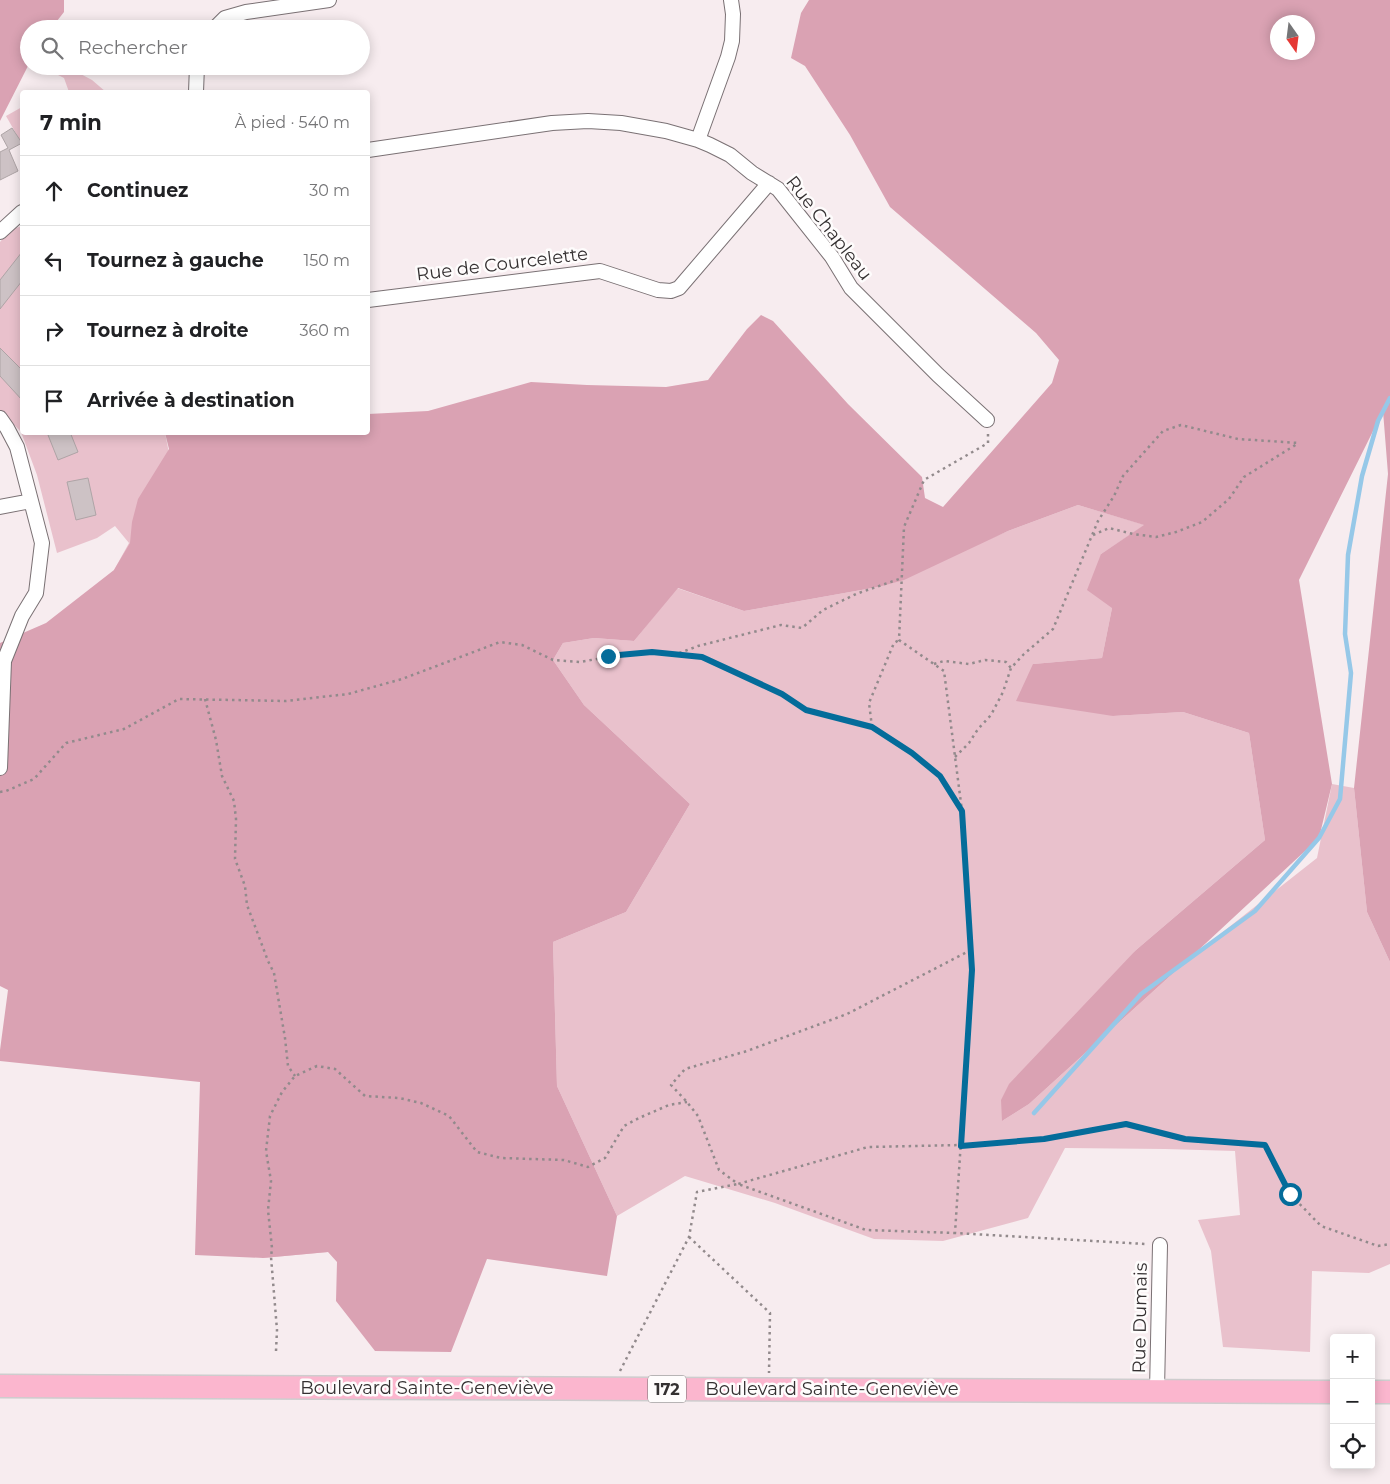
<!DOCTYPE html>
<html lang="fr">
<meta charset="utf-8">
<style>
body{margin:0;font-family:Montserrat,sans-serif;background:#f2f2f2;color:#202124}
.controls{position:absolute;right:15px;bottom:15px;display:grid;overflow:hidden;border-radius:5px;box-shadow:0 2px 12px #0003}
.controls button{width:45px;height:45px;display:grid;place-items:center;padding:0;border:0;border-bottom:1px solid #e0e0e0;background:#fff;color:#202124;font:25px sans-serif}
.compass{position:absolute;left:1270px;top:15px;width:45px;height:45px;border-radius:50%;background:#fff;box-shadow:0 2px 12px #0003;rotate:166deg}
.stop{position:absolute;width:15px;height:15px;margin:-11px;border:4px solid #046c9a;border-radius:50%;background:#fff}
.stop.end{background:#046c9a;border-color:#fff;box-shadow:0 1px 5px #0008}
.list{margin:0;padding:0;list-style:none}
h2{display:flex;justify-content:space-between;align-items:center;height:65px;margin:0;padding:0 20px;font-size:21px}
h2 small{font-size:16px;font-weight:400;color:#757577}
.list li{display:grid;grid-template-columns:32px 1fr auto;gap:15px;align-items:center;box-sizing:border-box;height:70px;padding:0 20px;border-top:1px solid #e0e0e0}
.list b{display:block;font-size:19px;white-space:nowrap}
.list em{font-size:16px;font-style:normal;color:#757577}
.icon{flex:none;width:28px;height:28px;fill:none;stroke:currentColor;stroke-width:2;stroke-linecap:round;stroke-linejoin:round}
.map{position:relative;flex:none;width:1390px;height:1484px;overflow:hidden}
.search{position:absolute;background:#fff;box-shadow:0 2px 12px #0003;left:20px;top:20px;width:350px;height:55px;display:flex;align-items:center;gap:12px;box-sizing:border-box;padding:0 18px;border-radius:28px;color:#757577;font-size:19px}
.panel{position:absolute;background:#fff;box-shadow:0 2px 12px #0003;left:20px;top:90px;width:350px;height:345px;border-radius:5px}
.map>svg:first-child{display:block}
</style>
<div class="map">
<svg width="1390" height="1484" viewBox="0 0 1390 1484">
<rect width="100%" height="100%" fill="#f7ecef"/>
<path fill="#e9c1cc" d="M55,66H73L75,71L92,80L106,92H69L64,78L56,74Z
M22,107V144L6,116Z
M22,226V432L165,433L328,1252L263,1258L259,1155L114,570L129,543L115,526L97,538L57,553L37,475L21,432L0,410V242L10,230Z
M1078,505L1145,525L1101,554L1112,608L1102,658L1033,664L1113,716L1183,712L1249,733L1265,840L1136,950L1002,1121L1029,1104L1191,957L1317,858L1332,784L1354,788L1367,912L1390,962V1264L1369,1273L1312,1271L1310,1352L1223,1347L1211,1251L1198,1220L1240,1215L1235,1151L1165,1149L1065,1148L1028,1218L943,1241L874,1239L775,1203L685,1176L617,1216L557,1086L553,942L626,912L690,804L584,705L553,660L563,643L594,638L634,641L677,588L744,611L878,587L1008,531Z"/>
<path fill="#daa2b3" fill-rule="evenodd" d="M0,0H64V12L57,21L55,29H29V64L0,121Z
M809,0H1390V962L1367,912L1354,788L1388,474L1383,411L1299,580L1332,784L1319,838L1191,957L1029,1104L1002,1121L1001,1100L1009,1084L1136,950L1265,840L1249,733L1183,712L1113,716L1016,701L1033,664L1102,658L1112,608L1087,590L1101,554L1144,525L1078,505L1008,531L904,580L878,587L744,611L678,588L634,641L594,638L563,643L553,660L584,705L690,804L626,912L553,942L557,1086L617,1216L607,1276L487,1259L451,1352L375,1351L336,1301L337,1262L328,1252L263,1258L195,1255L200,1082L0,1061V1050L8,990L0,986V643L46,623L114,570L130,543L132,522L138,499L169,449L165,433L368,432V414L428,411L531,382L587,385L666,387L708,380L747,329L761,315L773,321L848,404L922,477L925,498L943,507L1052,383L1059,360L1036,333L890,207L850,135L805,66L791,58L801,13ZM1278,22H1308V52H1278Z"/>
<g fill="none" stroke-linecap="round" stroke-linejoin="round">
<path stroke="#96c8e8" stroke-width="4.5" d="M1034,1113L1141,994L1255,911L1319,838L1340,799L1351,673L1345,634L1348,555L1362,476L1378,421L1390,398"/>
</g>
<path fill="#cdc2c5" stroke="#aea4a6" d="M12,128L22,143L9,150L18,171L0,180V152L8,148L1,135Z
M22,252V281L0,309V280Z
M0,348L22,370V400L0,376Z
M55,432H70L78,452L58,460L48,435Z
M88,478L96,515L76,520L67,482Z"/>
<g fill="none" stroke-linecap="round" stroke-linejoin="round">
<g stroke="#7a7174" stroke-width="16">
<path id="street" d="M214,29L225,18L246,12L329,0
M196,92L197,66
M698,140L728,57L732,41L733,14L731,0
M368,150L552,123L588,121L621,123L666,131L698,140L710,145L730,155L752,173L778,189L832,257L851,288L938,375L987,420
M0,232L22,212
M368,300L600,271L658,290L671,291L679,288L769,183
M0,418L7,428L17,447L42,543L36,593L22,616L4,661L0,768
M0,507L31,501
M1157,1391L1160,1245"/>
</g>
<g stroke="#cecdce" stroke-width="25">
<path id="primary" d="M0,1386L1334,1392
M1371,1392H1390"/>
</g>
<path stroke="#928a8c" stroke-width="2.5" stroke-dasharray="2.5 4" stroke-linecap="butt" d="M988,434V443L924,480L904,527L899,640L944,671L962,811L972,970L955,1233L1146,1244
M1093,535L1109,528L1133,534L1156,537L1176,532L1202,522L1229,499L1244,477L1297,444
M675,655L702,657L782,693L806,710L872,727L912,753L940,776L961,809
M934,664L944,661L969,664L985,660L1006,662L1011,668
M205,699L216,740L222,776L234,801L236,819L235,859L245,886L247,905L268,961L274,973L285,1038L288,1066L295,1076
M872,727L869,703L894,643L899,640
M955,757L969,743L978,729L991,715L1003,692L1011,668L1024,654L1053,629L1098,521L1114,496L1123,476L1163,431L1181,425L1238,439L1299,443
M0,792L6,791L34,779L66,743L124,729L179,699L286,701L348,694L402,679L500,642L522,645L553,660L580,662L608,657L652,652L674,655L698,646L781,625L802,628L823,610L856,594L902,578
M971,950L847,1014L747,1051L685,1069L671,1085L687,1102L698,1116L719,1170L738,1184L868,1147L961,1145L1044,1139L1126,1124L1185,1139L1265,1145L1290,1194L1321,1226L1378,1246L1390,1244
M689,1237L770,1313L769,1373
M276,1351L277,1330L271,1257L272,1248L268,1210L271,1181L266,1151L270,1116L282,1092L295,1076L317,1066L335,1069L365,1096L399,1098L421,1103L449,1116L477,1152L501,1158L564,1160L588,1167L605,1158L624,1126L639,1118L669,1105L687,1102
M620,1371L689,1237L697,1192L738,1184L866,1230L955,1233"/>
<use href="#street" stroke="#fff" stroke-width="14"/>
<use href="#primary" stroke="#fbb6ce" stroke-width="22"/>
</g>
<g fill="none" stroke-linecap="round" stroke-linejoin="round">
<path stroke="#046c9a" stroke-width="6" d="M608,656L652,652L702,657L782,694L806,710L872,727L912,753L940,776L962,811L972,970L961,1146L1044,1139L1126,1124L1185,1139L1265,1145L1290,1194"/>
</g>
<g text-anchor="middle" stroke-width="5" stroke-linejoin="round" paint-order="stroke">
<rect fill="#fefcfc" stroke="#716d6e" stroke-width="1" x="648" y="1375.5" width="38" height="27" rx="4"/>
<g font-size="16" font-weight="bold" fill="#343031">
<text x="667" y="1395">172</text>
</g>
<g font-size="18" fill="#343031" stroke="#fefcfc">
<text transform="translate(829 228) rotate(52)" y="6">Rue Chapleau</text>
<text transform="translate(502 264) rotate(-7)" y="6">Rue de Courcelette</text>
<text transform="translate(1140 1318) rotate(-89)" y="6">Rue Dumais</text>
<text x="427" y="1394">Boulevard Sainte-Geneviève</text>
<text x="832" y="1395">Boulevard Sainte-Geneviève</text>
</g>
</g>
</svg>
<div class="controls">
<button>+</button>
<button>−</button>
<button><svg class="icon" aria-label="locate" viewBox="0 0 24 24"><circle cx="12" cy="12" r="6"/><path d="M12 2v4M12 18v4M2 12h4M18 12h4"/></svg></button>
</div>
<svg class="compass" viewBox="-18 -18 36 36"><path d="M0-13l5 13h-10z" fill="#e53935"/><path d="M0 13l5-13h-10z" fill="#757577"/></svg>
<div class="stop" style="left:1290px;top:1194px"></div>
<div class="stop end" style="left:608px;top:656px"></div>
<div class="search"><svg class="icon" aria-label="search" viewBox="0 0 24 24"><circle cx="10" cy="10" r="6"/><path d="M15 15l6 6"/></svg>Rechercher</div>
<section class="panel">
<h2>7 min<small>À pied · 540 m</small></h2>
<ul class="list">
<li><svg class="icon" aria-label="ahead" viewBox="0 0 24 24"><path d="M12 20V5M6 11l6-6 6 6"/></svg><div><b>Continuez</b></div><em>30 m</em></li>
<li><svg class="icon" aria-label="left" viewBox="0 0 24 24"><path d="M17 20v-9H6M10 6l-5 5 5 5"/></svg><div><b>Tournez à gauche</b></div><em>150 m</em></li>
<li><svg class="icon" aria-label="right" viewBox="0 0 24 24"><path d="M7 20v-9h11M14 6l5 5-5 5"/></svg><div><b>Tournez à droite</b></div><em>360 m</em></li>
<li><svg class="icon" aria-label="arrive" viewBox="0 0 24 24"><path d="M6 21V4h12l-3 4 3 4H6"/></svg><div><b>Arrivée à destination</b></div></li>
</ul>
</section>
</div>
